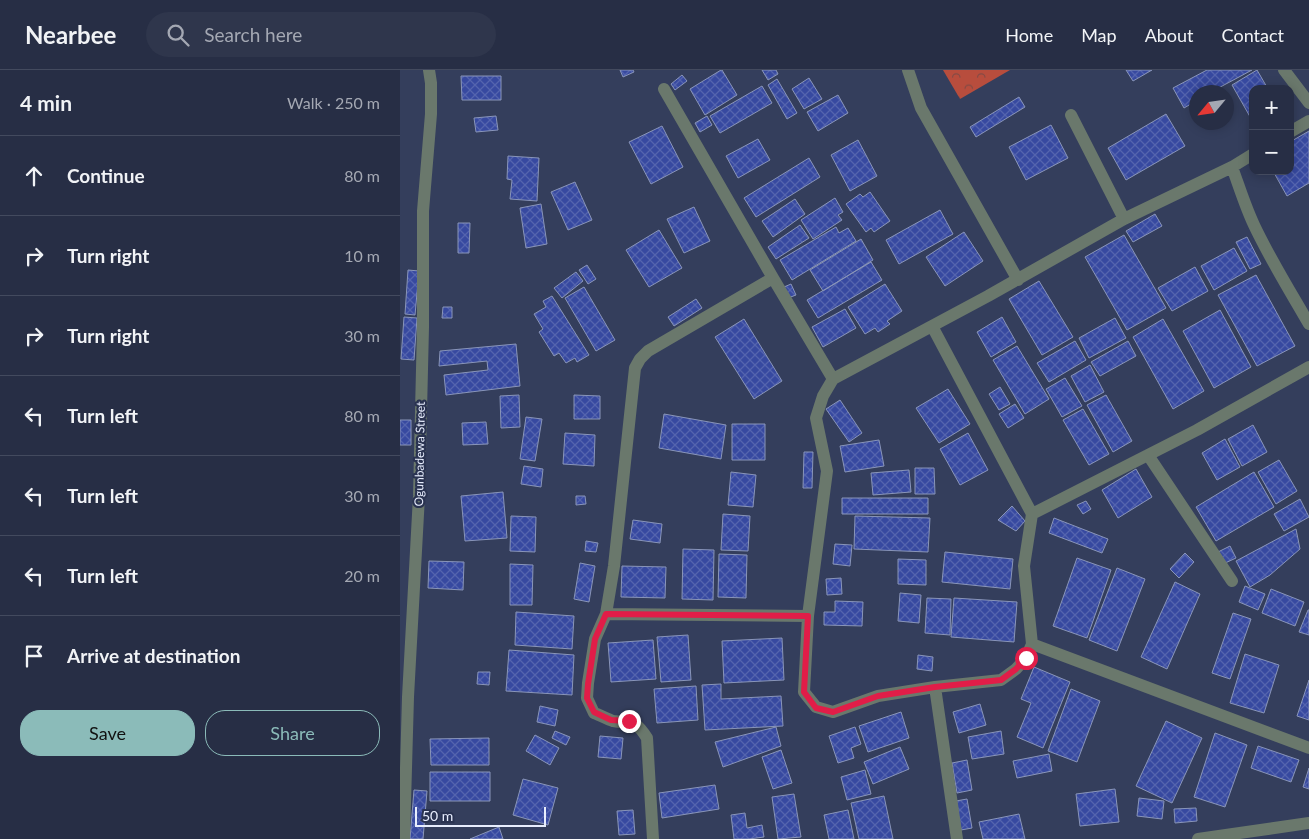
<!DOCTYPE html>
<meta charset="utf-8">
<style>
body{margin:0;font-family:Lato,sans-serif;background:#2f364c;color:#f1f3f6}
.controls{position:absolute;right:15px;top:15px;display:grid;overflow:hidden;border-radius:10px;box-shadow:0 2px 12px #0003}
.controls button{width:45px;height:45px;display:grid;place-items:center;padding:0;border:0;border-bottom:1px solid #434a5e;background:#272e45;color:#f1f3f6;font:25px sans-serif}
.compass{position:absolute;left:789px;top:15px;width:45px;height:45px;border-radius:50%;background:#272e45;box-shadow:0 2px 12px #0003;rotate:241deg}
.scale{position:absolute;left:15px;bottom:12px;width:131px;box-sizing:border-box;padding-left:5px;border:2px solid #e7edfd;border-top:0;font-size:14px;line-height:18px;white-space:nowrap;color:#e7edfd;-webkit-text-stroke:4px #2a3351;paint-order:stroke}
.stop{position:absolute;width:15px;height:15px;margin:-11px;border:4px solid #e11d48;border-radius:50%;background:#fff}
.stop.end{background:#e11d48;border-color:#fff;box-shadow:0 1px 5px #0008}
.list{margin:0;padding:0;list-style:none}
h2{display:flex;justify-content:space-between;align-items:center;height:65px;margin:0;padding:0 20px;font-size:21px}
h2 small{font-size:16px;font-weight:400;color:#a4a8b3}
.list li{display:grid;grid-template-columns:32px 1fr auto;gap:15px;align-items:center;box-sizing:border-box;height:80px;padding:0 20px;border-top:1px solid #434a5e}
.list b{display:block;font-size:19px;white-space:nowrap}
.list em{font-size:16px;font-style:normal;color:#a4a8b3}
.actions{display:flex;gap:10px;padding:15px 20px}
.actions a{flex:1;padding:11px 0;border:1px solid #8bbbb9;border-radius:20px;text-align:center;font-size:18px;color:#8bbbb9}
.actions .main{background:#8bbbb9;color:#111}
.icon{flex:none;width:28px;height:28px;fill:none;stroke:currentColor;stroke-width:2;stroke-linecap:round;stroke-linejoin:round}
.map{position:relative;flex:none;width:909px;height:769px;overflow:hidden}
header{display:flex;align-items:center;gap:30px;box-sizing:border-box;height:70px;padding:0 25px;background:#272e45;border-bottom:1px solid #434a5e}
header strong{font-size:24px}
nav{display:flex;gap:28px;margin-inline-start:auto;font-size:18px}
.search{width:350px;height:45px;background:#2f364c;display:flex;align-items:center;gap:12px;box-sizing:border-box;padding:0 18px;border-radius:28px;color:#a4a8b3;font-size:19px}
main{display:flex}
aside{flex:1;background:#272e45}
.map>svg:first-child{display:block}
</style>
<header>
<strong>Nearbee</strong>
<div class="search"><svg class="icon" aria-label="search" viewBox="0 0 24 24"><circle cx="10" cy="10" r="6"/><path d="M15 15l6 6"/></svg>Search here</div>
<nav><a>Home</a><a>Map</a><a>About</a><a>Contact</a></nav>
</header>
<main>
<aside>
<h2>4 min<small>Walk · 250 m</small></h2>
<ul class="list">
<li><svg class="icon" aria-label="ahead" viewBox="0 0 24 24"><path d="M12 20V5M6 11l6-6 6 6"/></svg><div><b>Continue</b></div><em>80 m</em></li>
<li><svg class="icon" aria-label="right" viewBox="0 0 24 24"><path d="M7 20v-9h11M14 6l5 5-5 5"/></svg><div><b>Turn right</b></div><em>10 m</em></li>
<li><svg class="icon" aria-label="right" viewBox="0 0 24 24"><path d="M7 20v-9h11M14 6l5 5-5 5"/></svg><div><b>Turn right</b></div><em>30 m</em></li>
<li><svg class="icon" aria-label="left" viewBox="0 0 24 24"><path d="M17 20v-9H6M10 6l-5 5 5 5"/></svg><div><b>Turn left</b></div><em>80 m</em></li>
<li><svg class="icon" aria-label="left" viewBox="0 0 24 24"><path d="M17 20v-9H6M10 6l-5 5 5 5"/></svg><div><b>Turn left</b></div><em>30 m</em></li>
<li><svg class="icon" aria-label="left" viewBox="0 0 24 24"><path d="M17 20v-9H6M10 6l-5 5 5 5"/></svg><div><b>Turn left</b></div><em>20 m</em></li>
<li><svg class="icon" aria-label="arrive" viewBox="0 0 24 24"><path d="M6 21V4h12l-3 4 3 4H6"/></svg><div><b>Arrive at destination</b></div></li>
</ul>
<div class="actions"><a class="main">Save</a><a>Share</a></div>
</aside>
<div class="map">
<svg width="909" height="769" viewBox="0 0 909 769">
<defs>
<pattern id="forest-crowns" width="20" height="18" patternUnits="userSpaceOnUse" patternTransform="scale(1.25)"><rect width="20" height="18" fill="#b84d3d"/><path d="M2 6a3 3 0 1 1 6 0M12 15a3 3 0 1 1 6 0" fill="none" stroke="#844a44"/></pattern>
<pattern id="building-cross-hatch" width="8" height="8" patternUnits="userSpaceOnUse" patternTransform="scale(1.25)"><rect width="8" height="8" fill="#3749a0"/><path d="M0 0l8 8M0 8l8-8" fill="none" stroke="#5464ae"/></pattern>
</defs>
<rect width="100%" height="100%" fill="#343e5c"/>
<path fill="url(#forest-crowns)" d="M543,0H610L560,29Z"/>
<path fill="url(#building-cross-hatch)" stroke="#8995b9" d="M220,0H233L234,2L223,7Z
M321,0H322L337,25L305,45L290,19Z
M362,0H376L378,4L368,10Z
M726,0H752L733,11Z
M807,0H852L811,22H796V31L784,38L773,18Z
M857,0L868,19H853V52L832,15Z
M282,5L287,11L275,20L271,14Z
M61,6H101V30H62Z
M409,8L422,29L404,39L392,19Z
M377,9L397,43L387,49L368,15Z
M362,16L372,33L320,63L310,46Z
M438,25L448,43L418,61L407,42Z
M619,27L625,37L576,67L570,57Z
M766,44L785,76L726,110L708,78Z
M96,46L98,60L76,62L74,48Z
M307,46L312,55L300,62L295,53Z
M651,55L668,88L626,110L609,77Z
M262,56L283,97L251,114L229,72Z
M909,61V113L887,126L873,101H890V72Z
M358,69L370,90L338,108L326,86Z
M458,70L477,106L450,121L431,85Z
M108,86L139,88L137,131L110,129L112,110L107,109Z
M409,88L420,107L356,147L344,128Z
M175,112L192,150L168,160L151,122Z
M470,122L490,151L474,162L471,158L466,162L446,134L460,124L463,127Z
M435,128L443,142L438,145L442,150L413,169L401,150Z
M395,129L405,144L373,167L362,151Z
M141,134L147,174L126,178L120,138Z
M294,137L310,171L284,183L267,149Z
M540,140L553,164L499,194L486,170Z
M755,144L762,156L733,172L726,161Z
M58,153H70L69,183H58Z
M400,155L409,168L376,189L368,177Z
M436,157L439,163L448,158L456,171L392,210L380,190Z
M259,160L282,198L249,217L226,180Z
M564,162L583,191L545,216L526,187Z
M724,165L766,238L727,260L685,187Z
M847,167L861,194L850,199L836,172Z
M461,169L473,190L423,221L410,200Z
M834,178L847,201L814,220L801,196Z
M471,192L482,210L418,248L407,230Z
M187,195L196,209L188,214L179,200Z
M795,197L808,221L772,241L758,218Z
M8,200L19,201L15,245L5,244Z
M176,202L183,211L162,228L154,218Z
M856,205L895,276L857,296L818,225Z
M639,211L673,267L642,285L609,229Z
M391,214L396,225L388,228L384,217Z
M485,214L502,241L487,251L490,254L478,262L475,258L465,264L448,237Z
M184,217L215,270L196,281L165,228Z
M152,226L189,285L177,292L175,288L166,293L159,283L154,286L139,262L143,259L134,244L146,237L143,231Z
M296,229L302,238L274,256L268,247Z
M43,237H52V248H42Z
M445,239L456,258L423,277L412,257Z
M820,240L851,297L814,318L783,261Z
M4,247L17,248L14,290L1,289Z
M602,247L616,272L591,287L577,262Z
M715,248L726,268L689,288L679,268Z
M344,249L382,311L354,329L315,267Z
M763,249L804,321L773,339L733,267Z
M675,271L686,290L649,312L637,293Z
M728,271L736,286L700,306L691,292Z
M116,274L120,316L46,325L44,305L88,300L87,291L39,296L40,281Z
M617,276L649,329L625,344L593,290Z
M690,295L704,322L685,332L671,306Z
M665,308L682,336L662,347L646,319Z
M600,317L610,334L599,340L589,324Z
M548,319L570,354L539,373L516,338Z
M119,325L120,357L101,358L100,326Z
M174,325L200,326V349H174Z
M706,325L732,371L713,382L687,335Z
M440,330L462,363L449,372L426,339Z
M615,334L624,348L608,358L599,344Z
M683,339L709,384L689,395L663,350Z
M264,344L326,355L321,389L259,378Z
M126,347L142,349L135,391L120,389Z
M0,350H11V375H0Z
M86,352L88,374L63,375L62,353Z
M332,354H365V390H332Z
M853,355L867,382L842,396L828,369Z
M165,363L195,365L194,396L163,394Z
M568,363L588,400L560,415L540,379Z
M825,369L840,397L817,410L802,383Z
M479,370L484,396L445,402L440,376Z
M404,382H413L412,418H403Z
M879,390L897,421L876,434L858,402Z
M124,396L143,399L141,417L121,414Z
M515,398H534L535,424H515Z
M736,399L752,427L718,448L702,420Z
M509,400L511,422L473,425L471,403Z
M331,402L356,405L353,437L328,435Z
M854,402L874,437L816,471L796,437Z
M103,422L107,468L65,471L61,426Z
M176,426H185L186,434L176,435Z
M442,428H528V444H442Z
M900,429L909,447L884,461L874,444Z
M686,431L691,439L683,444L677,435Z
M612,436L625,451L616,461L598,450Z
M323,444L350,446L348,481L321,480Z
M111,446L136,447L135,482L110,481Z
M455,446L530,448L528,482L454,479Z
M654,448L708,469L702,483L649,463Z
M233,450L262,454L260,473L230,469Z
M896,459L900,479L870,505L850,517L836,491Z
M186,471L198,473L196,482L185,481Z
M435,474L452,475L450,496L433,494Z
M830,476L836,488L823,494L818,482Z
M283,479L314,480L313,530L282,529Z
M545,482L613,489L610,519L542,512Z
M785,483L794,492L779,508L770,499Z
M319,484L347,485L346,528L318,527Z
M677,488L711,500L687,568L653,556Z
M498,489L526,490V515L498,514Z
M29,491L64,492L63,520L28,518Z
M180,493L195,496L189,532L174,529Z
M110,494L133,495L132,535H110Z
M222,496L266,497L265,528L221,527Z
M717,498L745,509L717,581L689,570Z
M441,508L442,524L427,525L426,509Z
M775,512L800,524L767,599L741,587Z
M845,516L865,524L858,540L839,532Z
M871,519L904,532L895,556L862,543Z
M500,523L521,525L519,553L498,551Z
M527,528L551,529L550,565L525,563Z
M554,528L617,532L614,572L551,567Z
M435,531L463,532L462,556L424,555V542H435Z
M908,540H909V565L899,562Z
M116,542L174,546L172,579L115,575Z
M833,543L851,549L830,609L812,603Z
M288,565L291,610L261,612L257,567Z
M382,568L384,610L324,613L322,571Z
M253,570L256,609L211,612L208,573Z
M109,580L174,585L172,625L106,621Z
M845,584L879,595L864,643L830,633Z
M518,585L533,587L532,601L517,599Z
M634,597L670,612L643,678L617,667L631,633L621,629Z
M78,602H90L89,615L77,614Z
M909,610V650L897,646Z
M321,614V629L381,626L383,656L305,660L302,615Z
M296,616L298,650L257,653L254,619Z
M671,619L700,631L677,692L648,681Z
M580,634L586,655L559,663L553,642Z
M140,636L158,640L155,656L137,652Z
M501,642L509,668L468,682L459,656Z
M766,651L802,668L772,733L736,716Z
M376,657L381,676L323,697L315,672Z
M455,657L461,674L451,678L454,688L438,693L429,666Z
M155,661L170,667L166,675L152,668Z
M601,661L604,684L572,689L568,667Z
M815,663L847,675L825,737L794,727Z
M135,665L159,678L150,695L126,681Z
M200,666L223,668L221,689L198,687Z
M89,668V695H31L30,669Z
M858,676L899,690L891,712L851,698Z
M500,677L509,699L473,714L464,692Z
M381,680L392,713L373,719L362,687Z
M649,684L652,701L617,708L613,691Z
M567,690L572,720L557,723L552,693Z
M909,698V719L903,717Z
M465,700L471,724L447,730L441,707Z
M30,702H90V731H30Z
M123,709L158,718L148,755L113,745Z
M315,715L319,739L262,748L259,723Z
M715,719L719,752L680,756L676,724Z
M14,720L27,721L23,769H10Z
M394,724L401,767L378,769L372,727Z
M484,726L493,769H459L451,733Z
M739,728L764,731L762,749L737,746Z
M567,729L572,758L561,760L556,731Z
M796,738L797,751L775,753L774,739Z
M233,740L235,764L219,765L217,741Z
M448,740L454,769H429L424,745Z
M345,743L347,758L362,755L364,767L349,769H334L331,745Z
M619,744L625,769H583L579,752Z
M99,757L103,769H70Z"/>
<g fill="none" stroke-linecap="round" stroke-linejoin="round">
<path stroke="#6a786c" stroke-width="12" d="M508,0L521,38L618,210
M884,0L909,33
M264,19L373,208L433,309L423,326L416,348L427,401L408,546L404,622L416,637L433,642L478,626L535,617L601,610L616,599L626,588L632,574L624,496L632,444L797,360L909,297
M671,45L724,149
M890,62L909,51
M832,97C839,116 845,136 854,155C870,189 890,221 909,254
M532,256L632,444
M433,309L588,226L724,149L832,97L853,84
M748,385L832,511
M206,544L408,546
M632,574L909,678
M535,617L557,769
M4,769L8,627L19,426L23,257V141L31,44V13L29,0
M253,769L247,668C235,649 233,654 213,651C207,649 200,645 194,643L187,628L188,613L195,569L206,544L214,496L235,298L240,289L248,281L373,208
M798,769L909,753"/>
</g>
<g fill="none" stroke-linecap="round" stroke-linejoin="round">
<path stroke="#e11d48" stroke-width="6" d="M229,651L211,650L194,642L187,628L188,614L195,569L206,544L408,546L404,622L416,638L433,642L478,626L535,617L601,610L616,599L626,588"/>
</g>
<g text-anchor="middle" stroke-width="4.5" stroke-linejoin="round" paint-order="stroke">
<g font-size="12" fill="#e7edfd" stroke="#2a3351">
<text transform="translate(20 384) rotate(-89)" y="4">Ogunbadewa Street</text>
</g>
</g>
</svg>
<div class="controls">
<button>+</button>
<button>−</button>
</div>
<svg class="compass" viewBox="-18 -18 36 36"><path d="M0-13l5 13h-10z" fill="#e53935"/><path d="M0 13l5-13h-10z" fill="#a4a8b3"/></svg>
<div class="scale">50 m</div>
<div class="stop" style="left:626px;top:588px"></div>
<div class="stop end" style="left:229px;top:651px"></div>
</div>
</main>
